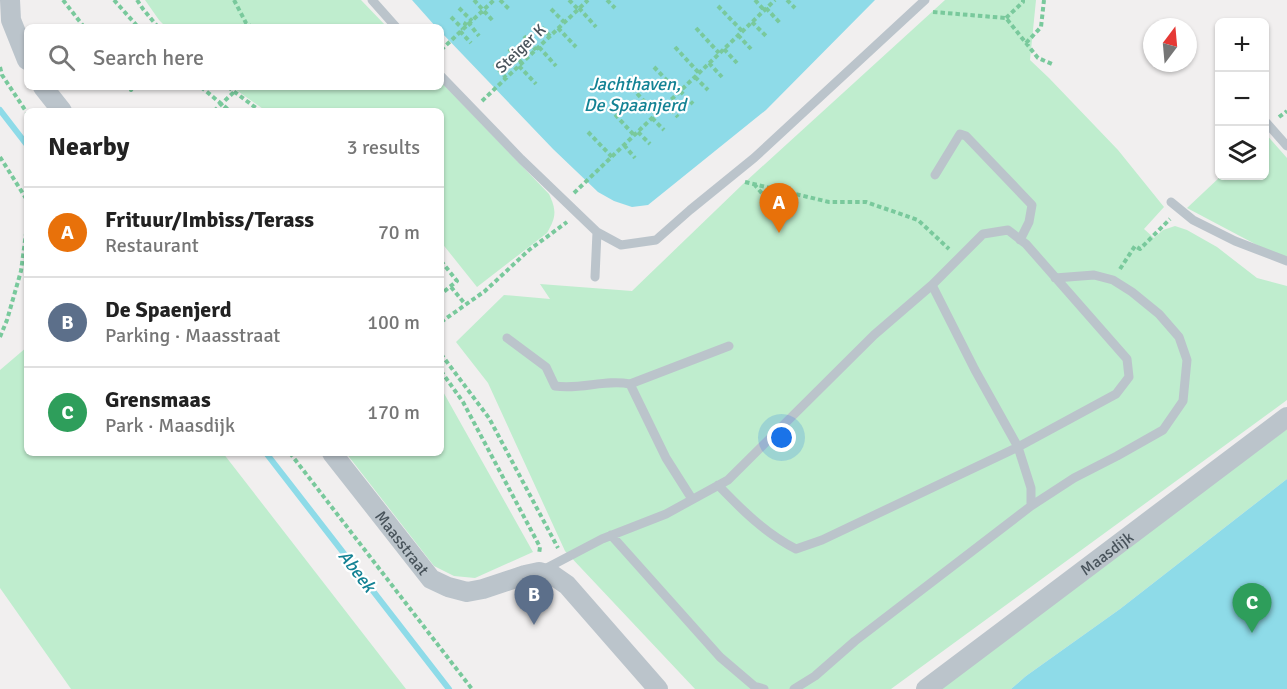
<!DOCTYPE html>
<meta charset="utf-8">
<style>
body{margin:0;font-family:Signika,sans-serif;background:#f2f2f2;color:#222}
.controls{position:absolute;right:18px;top:18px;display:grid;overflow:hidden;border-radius:9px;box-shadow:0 2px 4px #0004}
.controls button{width:54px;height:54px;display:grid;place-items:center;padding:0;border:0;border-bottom:2px solid #e0e0e0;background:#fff;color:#222;font:30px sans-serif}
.compass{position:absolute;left:1143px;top:18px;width:54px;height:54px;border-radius:50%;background:#fff;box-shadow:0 2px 4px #0004;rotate:16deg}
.you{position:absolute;left:782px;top:438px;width:21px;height:21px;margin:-15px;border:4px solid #fff;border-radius:50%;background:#1a73e8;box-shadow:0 0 0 9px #1a73e833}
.badge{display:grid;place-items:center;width:39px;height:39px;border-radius:50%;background:#111827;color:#fff;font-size:20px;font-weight:700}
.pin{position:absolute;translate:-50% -50px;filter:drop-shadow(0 2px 3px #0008)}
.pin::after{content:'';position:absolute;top:32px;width:21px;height:18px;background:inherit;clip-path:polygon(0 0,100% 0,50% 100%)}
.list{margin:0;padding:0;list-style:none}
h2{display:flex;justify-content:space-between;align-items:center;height:78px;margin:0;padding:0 24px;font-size:26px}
h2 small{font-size:20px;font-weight:400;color:#767676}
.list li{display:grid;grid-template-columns:39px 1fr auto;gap:18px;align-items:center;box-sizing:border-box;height:90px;padding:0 24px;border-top:2px solid #e0e0e0}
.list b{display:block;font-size:22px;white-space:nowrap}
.list p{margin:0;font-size:20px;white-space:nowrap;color:#767676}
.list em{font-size:20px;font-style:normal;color:#767676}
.icon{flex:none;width:33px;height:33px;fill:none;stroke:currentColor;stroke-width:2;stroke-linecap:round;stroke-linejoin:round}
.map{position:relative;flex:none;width:1287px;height:689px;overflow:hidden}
.search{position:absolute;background:#fff;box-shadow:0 2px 4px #0004;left:24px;top:24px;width:420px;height:66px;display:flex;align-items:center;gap:15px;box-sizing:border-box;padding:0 21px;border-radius:9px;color:#767676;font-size:22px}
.panel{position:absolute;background:#fff;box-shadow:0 2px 4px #0004;left:24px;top:108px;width:420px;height:348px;border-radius:9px}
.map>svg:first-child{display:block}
</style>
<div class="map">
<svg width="1287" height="689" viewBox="0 0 1287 689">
<rect width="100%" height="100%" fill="#f1efef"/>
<path fill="#bfedce" d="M145,0H361L387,27H166L159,20Z
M945,0H1036L1030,60L1049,78L1118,150L1164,207L1144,229L1154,238L1163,230L1175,226L1187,230L1217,247L1257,278L1287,286V400L891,689H695L565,551L488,383L456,342L504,295L550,299L540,284L632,291L743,184Z
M441,82L549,194C557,211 556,217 547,233L477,287L441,242V111H266L232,87H441Z
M1265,133L1287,158V257L1272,253L1187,208L1221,176H1264Z
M27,347V453H223L406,689H71L0,588V370Z
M441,388L533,552L475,578L454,576L434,566L346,453H441Z
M1287,429V479L1120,609L1026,676L1011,689H934Z"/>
<path fill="#8edbe8" d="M412,0H875L766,110L648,205L632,207L614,201L598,192L553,149L441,32V27H436Z
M1287,479V689H1011L1026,676L1120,609Z"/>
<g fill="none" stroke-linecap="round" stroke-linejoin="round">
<path stroke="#8edbe8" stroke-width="6" d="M0,110L27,145
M266,453L449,689"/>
<path stroke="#79c99c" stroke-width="4" stroke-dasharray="4.5 3" stroke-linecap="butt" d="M63,0L84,27
M114,0L138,27
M137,0L143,9L158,27
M234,0L246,23L252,27
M474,0L493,21
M500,0L509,9
M569,0L578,9
M607,0L615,8
M755,0L764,10
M787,0L795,8
M718,6L742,31
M459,8L472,21
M579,8L596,27
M766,8L780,23
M551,9L564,22
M933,12L1006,18L1038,58L1052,64
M451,17L463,29
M1006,18L1023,2V0
M537,22L550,36
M752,22L766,36
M467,25L465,24L467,21L479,36
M558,28L576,47
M696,28L719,53
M460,31L471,43
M738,35L751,49
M524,36L536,50
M1026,43L1041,27L1044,0
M539,47L556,66
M675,47L699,73
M509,49L522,63
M724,49L737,63
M441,50L494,0
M709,63L722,77
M494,64L506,78
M519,66L536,84
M0,67L2,75L27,113
M654,67L678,92
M695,77L708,90
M130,87L131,90L134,87
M201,87L230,111
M228,87L260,111
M632,88L656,114
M680,91L693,104
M482,101L588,0
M666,104L678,117
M610,109L634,135
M214,111L234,92
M1279,117L1287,111
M652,118L664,130
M588,132L612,157
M638,132L650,144
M624,145L635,158
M0,157L27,200
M745,182L829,202H866L918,220L949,249
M754,184L778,212
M574,193L775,0
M441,261L457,281L441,294
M1120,269L1135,246L1140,249L1170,219
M451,287L465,304
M441,322L485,291L529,250L567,222
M0,337L7,320L21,271L27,226
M441,354L489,418L558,548
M441,371L463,402L540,547L539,554
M290,453L472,689"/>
<path stroke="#bbc4cb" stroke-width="9" d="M372,0L396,27
M441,76L521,159L597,232L621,245L656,240L690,210L754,158L925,0
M1264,120L1287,146
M935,175L960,134L966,136L1032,205L1029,222L1020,240
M1171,202L1193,220L1235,241L1287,261
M595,277L597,232
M932,285L975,370L1018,447L1031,488V506
M507,338L546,367L555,386C581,390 605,379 630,384L666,458L692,499
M630,384L729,346
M611,535L720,657L754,686L764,689
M541,571L602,539L666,514L728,480L874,335L932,285L983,234L1008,230L1026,244L1127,359L1129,377L1116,394L1018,447L822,540L796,549C765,533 742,510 718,485
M794,689L815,676L855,641L1031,506L1074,478L1117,456L1163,430L1183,401L1187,360L1179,337L1159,314L1132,292L1113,280L1094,275L1055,278"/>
<g stroke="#bbc4cb" stroke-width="20">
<path d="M10,0L11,20L27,60"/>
<path d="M43,87L62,111"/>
<path id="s1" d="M332,453L431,579L448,587L467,592L483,589L525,575L539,572L554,576L567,585L658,689"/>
<path id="s2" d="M926,689L1287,417"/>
</g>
</g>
<g text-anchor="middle" stroke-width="4.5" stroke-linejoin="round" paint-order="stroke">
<g font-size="16" fill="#48535b" stroke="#fff">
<text transform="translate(520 48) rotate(-44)" y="6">Steiger K</text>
<text dy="6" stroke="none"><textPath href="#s1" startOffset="114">Maasstraat</textPath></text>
<text dy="6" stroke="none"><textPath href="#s2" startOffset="226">Maasdijk</textPath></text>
</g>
<g font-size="18" font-style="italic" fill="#138294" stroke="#fff">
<text x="635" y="90">Jachthaven,<tspan x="635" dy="21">De Spaanjerd</tspan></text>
<text transform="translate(357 571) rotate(52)" y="6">Abeek</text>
</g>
</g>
</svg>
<div class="controls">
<button>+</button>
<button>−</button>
<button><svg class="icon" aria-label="layers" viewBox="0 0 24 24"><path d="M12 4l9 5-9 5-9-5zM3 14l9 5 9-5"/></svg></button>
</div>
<svg class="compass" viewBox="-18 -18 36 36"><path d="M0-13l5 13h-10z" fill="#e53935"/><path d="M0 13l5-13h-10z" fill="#767676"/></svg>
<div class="you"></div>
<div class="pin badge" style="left:779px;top:233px;background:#e8710a">A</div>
<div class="pin badge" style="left:534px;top:625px;background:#5c6f8a">B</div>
<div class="pin badge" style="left:1252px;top:633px;background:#2e9e5b">C</div>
<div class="search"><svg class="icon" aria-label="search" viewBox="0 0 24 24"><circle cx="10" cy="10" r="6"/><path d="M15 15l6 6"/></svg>Search here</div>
<section class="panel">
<h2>Nearby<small>3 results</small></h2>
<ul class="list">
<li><span class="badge" style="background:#e8710a">A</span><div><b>Frituur/Imbiss/Terass</b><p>Restaurant</p></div><em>70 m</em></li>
<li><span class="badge" style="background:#5c6f8a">B</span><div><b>De Spaenjerd</b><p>Parking · Maasstraat</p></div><em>100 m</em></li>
<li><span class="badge" style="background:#2e9e5b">C</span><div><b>Grensmaas</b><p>Park · Maasdijk</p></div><em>170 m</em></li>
</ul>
</section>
</div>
